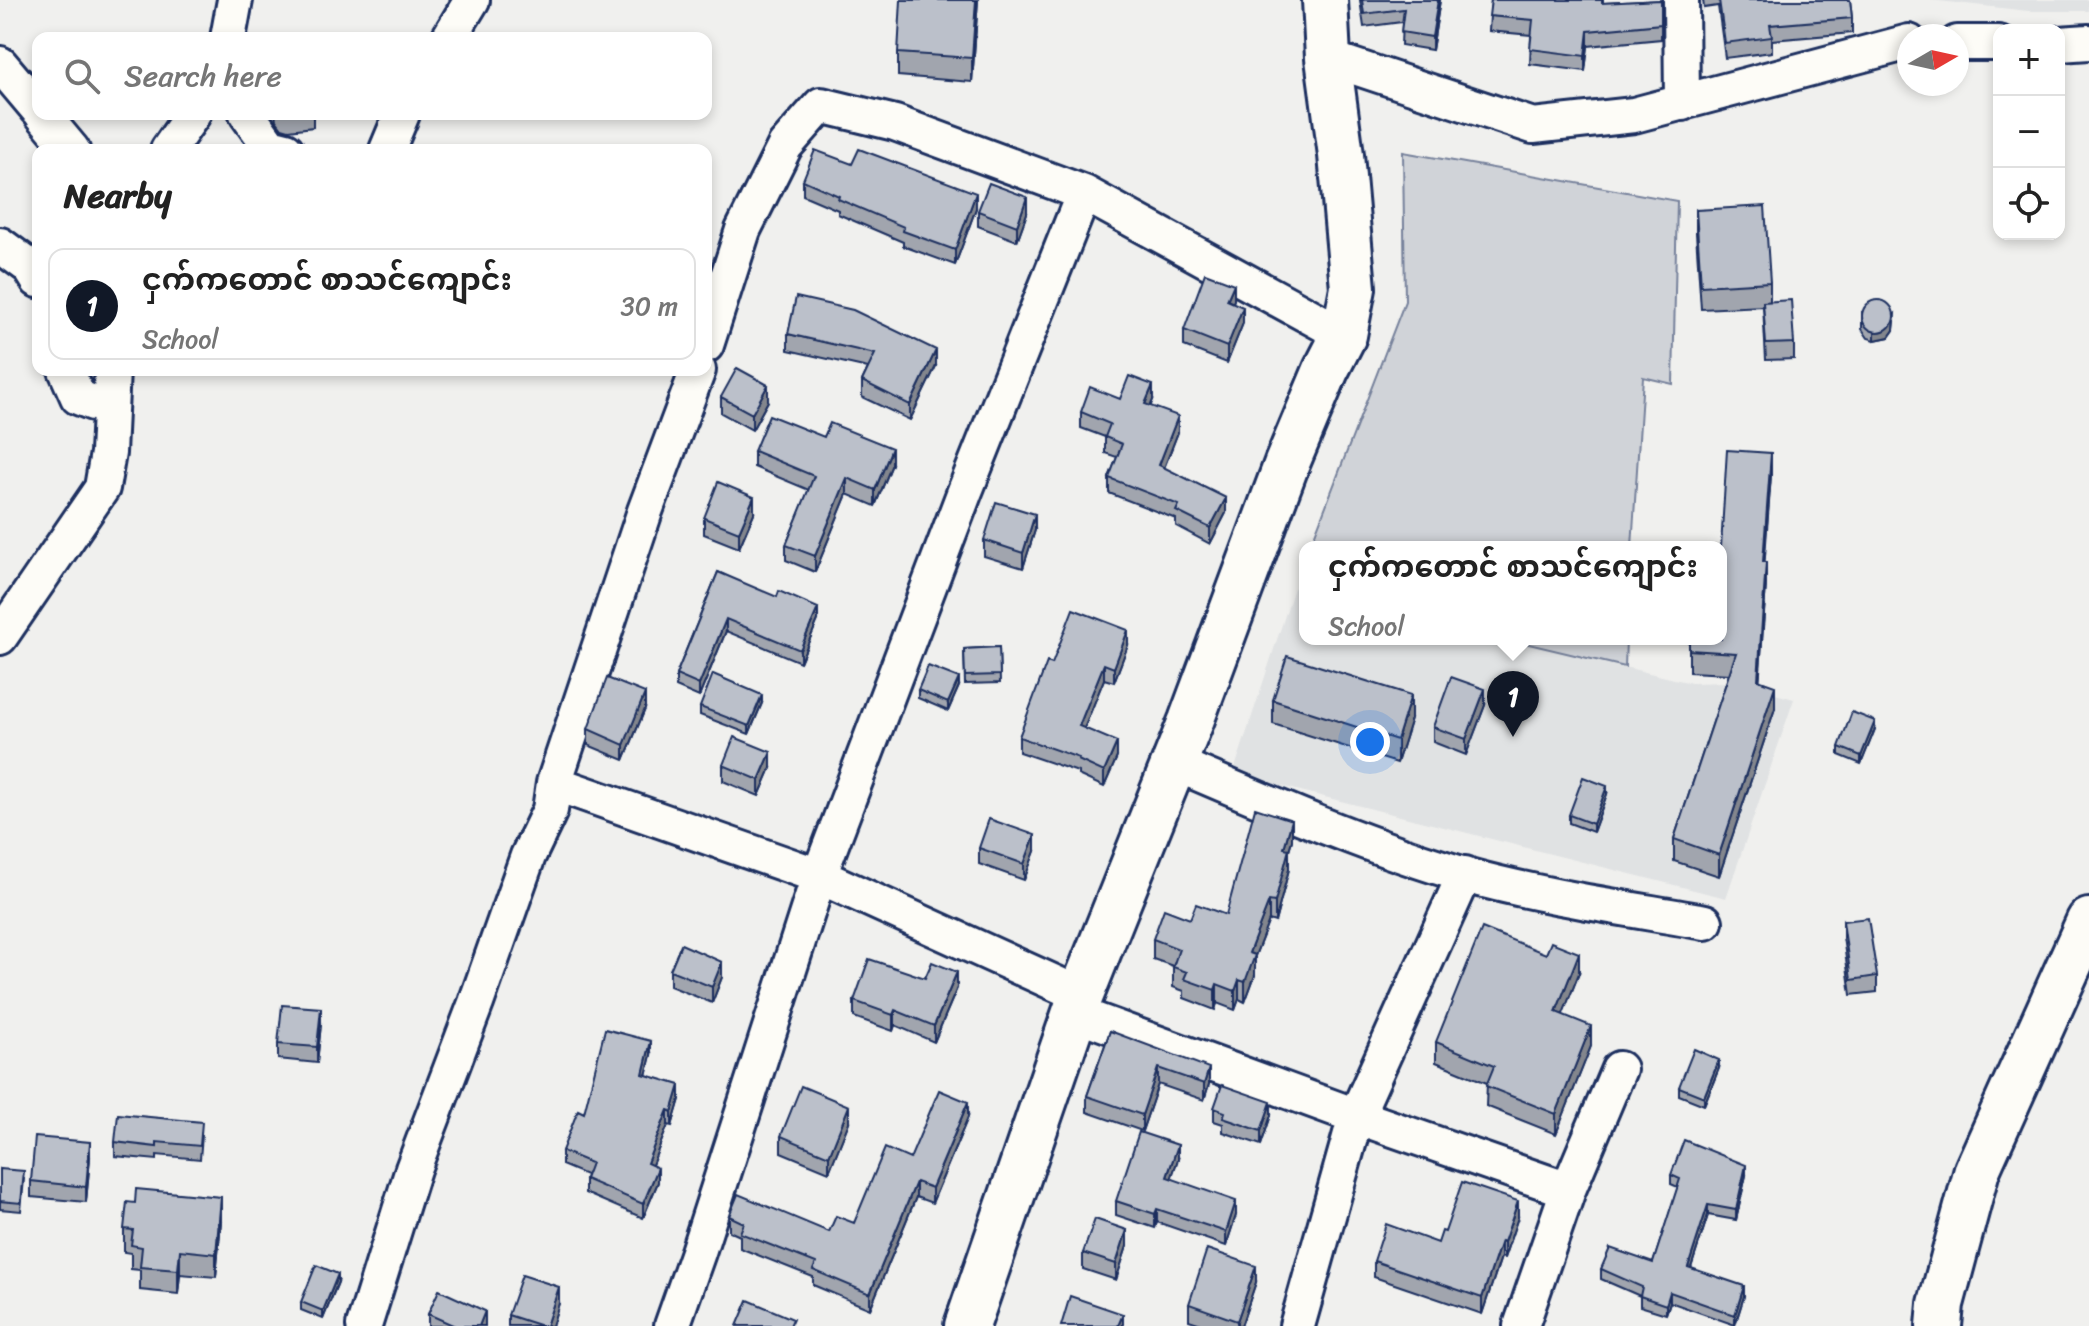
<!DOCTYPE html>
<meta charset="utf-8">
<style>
body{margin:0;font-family:Sriracha,"Noto Sans Myanmar",sans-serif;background:#f2f2f2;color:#222}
.controls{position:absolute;right:24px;top:24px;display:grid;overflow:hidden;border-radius:16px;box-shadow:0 4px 12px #0003}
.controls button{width:72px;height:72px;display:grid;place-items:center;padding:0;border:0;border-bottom:2px solid #e0e0e0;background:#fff;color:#222;font:40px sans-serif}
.compass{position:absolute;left:1897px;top:24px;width:72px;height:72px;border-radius:50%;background:#fff;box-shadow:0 4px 12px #0003;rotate:81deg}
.you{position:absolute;left:1370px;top:742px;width:28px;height:28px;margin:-20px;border:6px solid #fff;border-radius:50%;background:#1a73e8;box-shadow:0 0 0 12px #1a73e833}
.badge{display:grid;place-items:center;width:52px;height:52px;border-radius:50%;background:#111827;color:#fff;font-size:26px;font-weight:700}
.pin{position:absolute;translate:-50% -66px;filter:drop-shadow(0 2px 4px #0008)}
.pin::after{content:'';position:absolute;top:42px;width:28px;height:24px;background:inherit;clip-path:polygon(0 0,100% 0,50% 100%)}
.popup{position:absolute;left:1299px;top:541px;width:428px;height:104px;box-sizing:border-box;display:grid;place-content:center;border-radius:16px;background:#fff;filter:drop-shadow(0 2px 6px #0005);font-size:26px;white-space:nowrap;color:#767676}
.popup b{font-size:30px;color:#222}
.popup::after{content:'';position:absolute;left:50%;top:100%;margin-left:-16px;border:16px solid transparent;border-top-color:#fff}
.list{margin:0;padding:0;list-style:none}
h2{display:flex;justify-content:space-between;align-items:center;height:104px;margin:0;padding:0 32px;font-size:34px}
h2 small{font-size:26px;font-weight:400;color:#767676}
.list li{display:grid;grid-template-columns:52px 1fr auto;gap:24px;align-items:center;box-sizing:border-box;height:112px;margin:0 16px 16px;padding:0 16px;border:2px solid #e0e0e0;border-radius:16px}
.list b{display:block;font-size:30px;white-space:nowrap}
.list p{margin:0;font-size:26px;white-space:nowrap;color:#767676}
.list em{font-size:26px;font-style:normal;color:#767676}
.icon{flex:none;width:44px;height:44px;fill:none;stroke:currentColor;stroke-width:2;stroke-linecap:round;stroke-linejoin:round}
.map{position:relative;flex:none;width:2089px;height:1326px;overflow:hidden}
.search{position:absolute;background:#fff;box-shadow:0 4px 12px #0003;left:32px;top:32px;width:680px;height:88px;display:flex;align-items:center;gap:20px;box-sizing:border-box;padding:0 28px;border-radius:16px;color:#767676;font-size:30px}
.panel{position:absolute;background:#fff;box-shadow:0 4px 12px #0003;left:32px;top:144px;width:680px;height:232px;border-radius:16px}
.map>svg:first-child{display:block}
</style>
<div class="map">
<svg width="2089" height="1326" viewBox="0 0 2089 1326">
<rect width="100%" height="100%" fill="#f0f0ee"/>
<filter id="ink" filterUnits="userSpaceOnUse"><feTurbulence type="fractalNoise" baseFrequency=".0125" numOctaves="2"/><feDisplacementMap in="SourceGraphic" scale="16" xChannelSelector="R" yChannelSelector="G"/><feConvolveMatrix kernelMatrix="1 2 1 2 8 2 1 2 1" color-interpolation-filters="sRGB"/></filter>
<g filter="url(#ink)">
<path fill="#e0e2e3" d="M1930,0H2089V11H2028Z
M1294,588L1305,590V639H1508L1691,683L1731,682L1794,699L1726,898L1233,774Z"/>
<path fill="#d0d3d8" stroke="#76819b" stroke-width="2" d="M1403,152L1677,201L1673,384L1643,377L1632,547H1310L1405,301Z
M1508,639H1626L1625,667Z"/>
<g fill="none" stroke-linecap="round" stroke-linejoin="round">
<g stroke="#1b2f5e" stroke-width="40">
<path id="minor" d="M1681,0L1682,103
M228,38L235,0
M449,38L472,0
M1957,43H1999
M2059,44L2089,42
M1328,58L1533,126L1634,115L1909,42
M0,64L38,109
M42,114L72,150
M247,114L270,146L286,150
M168,150L193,114
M387,150L402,114
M0,245L30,267L38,280
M706,345L743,230L785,146L821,105L895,123L1084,193L1344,335
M66,370L78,397L93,403H109
M0,637L102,488L108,453L112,370
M1174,763C1270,804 1365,846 1465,875C1544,897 1625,908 1705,922
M554,783L819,876L1081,995
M1075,1013L1356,1116L1568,1190
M364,1326L413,1169L476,1003L528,856L550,810L554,783L645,511L698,370
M672,1326L698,1252L819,876L965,491L1084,193
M1297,1326L1356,1116L1465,874
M1521,1326L1568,1190L1619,1069"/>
</g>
<g stroke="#1b2f5e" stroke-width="50">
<path id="secondary" d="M967,1326L1081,995L1191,721L1287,463L1326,370L1344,335L1353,288L1341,155L1328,58L1325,0"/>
</g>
<g stroke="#1b2f5e" stroke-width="50">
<path id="primary" d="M1939,1326L1941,1304L1977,1170L2089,921"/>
</g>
<use href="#minor" stroke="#fdfcf7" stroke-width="34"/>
<use href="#secondary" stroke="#fdfcf7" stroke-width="44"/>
<use href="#primary" stroke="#fdfcf7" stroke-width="44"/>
</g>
<path fill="#a1a5ae" stroke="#1b2f5e" stroke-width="2" d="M978,0L972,82L898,76V53Z
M1360,0H1440L1432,50L1401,45L1402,22L1364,27Z
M1491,0H1603V3L1661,0V39L1588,46L1585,71L1530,64L1531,35L1489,31Z
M1703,0H1850L1852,18V33L1772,40V52L1725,58L1718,6L1704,8Z
M275,114H313V127L289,130L282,128L276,120Z
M852,164L976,208L955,265L903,246V242L838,214V210L803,195V180Z
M1696,210L1770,282V301L1794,343V359L1766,360L1763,306L1701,309L1696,233Z
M978,211L1027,213L1017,241L978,226Z
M1234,300L1232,302L1243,323L1227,363L1184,346V330Z
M1862,312L1895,322L1894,330L1889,337L1875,340L1868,338L1862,329Z
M788,334L936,366L910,420L862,397V381L868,368L788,350Z
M721,397L768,401L752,430L721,413Z
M1120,399L1153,400L1150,406L1178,432L1164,468L1226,513L1210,544L1176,526V519L1109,493V478L1117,457L1105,453V437L1081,428V412Z
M754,451L892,464L875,506L847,494L815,572L786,560V545L809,490L754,467Z
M1771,475L1764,562L1766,584L1759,681L1775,708L1719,876L1674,861V839L1729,674L1689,672V650L1721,639Z
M754,513L739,548L704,534V518Z
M1035,530L1023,568L984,556V540Z
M718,572L818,620L800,662L726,631L699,697L676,687V675Z
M1128,645L1114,682L1104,679L1084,728L1117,757L1104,787L1078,775V772L1019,752V737L1052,664Z
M999,647L1000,683L965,684L964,649Z
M959,686L948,711L918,698V690Z
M1273,700L1411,718L1397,763L1273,724Z
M762,703L749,734L700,715V707Z
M1485,705L1466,755L1433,742V727Z
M645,709L624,760L588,745V729Z
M1875,729L1861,764L1839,755V747Z
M723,765L771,768L759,796L723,781Z
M1607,794L1593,832L1569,823V815Z
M1292,840L1289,850V869L1275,922L1269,920L1255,956V975L1245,1002L1239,999L1235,1010L1217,1003L1215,1010L1184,998V991L1173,987V966L1153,959V939L1190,919L1226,915Z
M979,848L1035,851L1024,880L979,864Z
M1843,921L1877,976V992L1851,995L1843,937Z
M670,970L722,977L712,1003L670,986Z
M1579,973L1562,1015L1591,1046L1556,1134L1486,1106L1487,1083L1436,1062V1042Z
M925,978L957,988L934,1042L895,1025L893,1031L854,1017V1001Z
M321,1024L317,1063L278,1059V1044Z
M1110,1031L1209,1084L1204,1100L1158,1084L1142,1131L1087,1112V1096Z
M651,1055L646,1075L680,1099L672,1126L668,1125L652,1165L658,1182L643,1218L585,1193V1179L586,1175L562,1165V1151L584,1113Z
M1719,1068L1704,1105L1679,1095V1087Z
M1214,1108L1271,1115L1261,1145L1223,1132V1124L1214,1121Z
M968,1117L932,1203L916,1197L870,1309L813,1285V1277L740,1248V1236L729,1231V1216L829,1232L854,1223L910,1159Z
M849,1122L829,1172L781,1152V1136Z
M202,1135L200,1159L157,1155V1160L115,1156V1142Z
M90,1158L86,1202L31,1197V1181Z
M1178,1159L1171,1178L1236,1215L1226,1246L1157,1222L1155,1228L1116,1215V1201Z
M0,1169L24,1179L21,1211L0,1209Z
M1671,1175H1746L1736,1220L1708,1215L1691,1268L1744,1296L1735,1325L1670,1302L1666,1314L1640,1306V1296L1601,1279V1269L1653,1263L1678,1187L1671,1184Z
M1518,1217L1504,1258L1501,1257L1482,1314L1374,1277V1261L1438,1243L1445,1232Z
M221,1221L216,1277L180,1274L178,1294L140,1290V1270L131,1269V1253L124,1252V1229Z
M1127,1246L1116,1280L1083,1269V1253Z
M338,1282L323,1319L301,1310V1302Z
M1256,1282L1241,1326H1207L1189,1320V1304Z
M559,1303L552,1326H508V1315Z
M428,1314L485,1326H428Z"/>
<path fill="#83868d" stroke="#1b2f5e" stroke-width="2" d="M976,0H978L972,82V58Z
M1438,0H1440L1432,50V37Z
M1588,31V46L1585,71V56Z
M976,193V208L955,265V250Z
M1027,197V213L1017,241V226Z
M1234,284V300L1227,316V300Z
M1243,307V323L1227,363V347Z
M1895,314L1894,330L1889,337L1875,340V332Z
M936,350V366L910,420V405Z
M768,385V401L752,430V414Z
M1153,385V400L1145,419V404Z
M1178,416V432L1159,481V465Z
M892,448V464L875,506V490Z
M1771,453V475L1763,584V562Z
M847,478V494L815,572V556Z
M754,497V513L739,548V532Z
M1226,498V513L1210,544V528Z
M1035,514V530L1023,568V553Z
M1766,562V584L1758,702V680Z
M818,608V620L800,662V650Z
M726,619V631L699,697V685Z
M1128,630V645L1114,682V668Z
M1104,664V679L1079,741V726Z
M959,678V686L948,711V703Z
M1775,686V708L1719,876V855Z
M1485,689V705L1466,755V739Z
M645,693V709L624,760V745Z
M762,695V703L749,734V726Z
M1411,695V718L1397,763V740Z
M1875,721V729L1861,764V756Z
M1117,742V757L1104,787V772Z
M771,752V768L759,796V780Z
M1607,786V794L1593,832V824Z
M1292,820V840L1289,850V869L1275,922V902L1284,848Z
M1035,835V851L1024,880V864Z
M1269,901V920L1255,956V975L1245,1002V982L1249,953Z
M1579,953V973L1556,1032V1012Z
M722,962V977L712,1003V987Z
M957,972V988L934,1042V1026Z
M1239,980V999L1235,1010V991Z
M1217,984V1003L1215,1010V990Z
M321,1008V1024L317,1063V1047Z
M895,1010V1025L893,1031V1015Z
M1591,1026V1046L1556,1134V1114Z
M651,1041V1055L643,1088V1074Z
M1719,1060V1068L1704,1105V1097Z
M1158,1068V1084L1142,1131V1115Z
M1209,1068V1084L1204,1100V1084Z
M680,1085V1099L672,1126V1112Z
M968,1102V1117L932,1203V1188Z
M1271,1102V1115L1261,1145V1131Z
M849,1106V1122L829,1172V1156Z
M668,1110V1125L647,1177V1163Z
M90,1142V1158L86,1202V1187Z
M1178,1145V1159L1167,1191V1177Z
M1746,1165V1175L1736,1220V1210Z
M658,1168V1182L643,1218V1204Z
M916,1182V1197L870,1309V1294Z
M221,1197V1221L216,1277V1254Z
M1236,1201V1215L1226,1246V1232Z
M1518,1201V1217L1504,1258V1242Z
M1708,1205V1215L1688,1277V1267Z
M1157,1209V1222L1155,1228V1214Z
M1127,1230V1246L1116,1280V1264Z
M1501,1241V1257L1482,1314V1298Z
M180,1250V1274L178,1294V1270Z
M1256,1266V1282L1241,1326H1237V1321Z
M338,1274V1282L323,1319V1311Z
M1744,1286V1296L1735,1325V1315Z
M559,1287V1303L552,1326H546Z
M1670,1292V1302L1666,1314V1305Z
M485,1311V1326H479Z
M1123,1314V1326H1118Z"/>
<path fill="#bbc0ca" stroke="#1b2f5e" stroke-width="2" d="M901,0H976L972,58L898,53Z
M1362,0H1438L1432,37L1401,32L1404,9L1364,14Z
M1491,0H1602V3L1661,0V24L1588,31L1585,56L1530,49L1533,20L1489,16Z
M1719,0H1850L1852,18L1770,25L1772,37L1725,43Z
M859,149L976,193L955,250L903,231L904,227L838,199L839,196L803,180L815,150L852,164Z
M989,183L1027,197L1017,226L978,211Z
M1765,206L1770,282L1701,286L1696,210Z
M1205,273L1234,284L1227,300L1243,307L1227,347L1184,330Z
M796,297L853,310L936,350L910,405L862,381L875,354L788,334Z
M1862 316a16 16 0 1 1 32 0a16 16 0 1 1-32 0Z
M1791,300L1794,343L1766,344L1763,302Z
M737,368L768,385L752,414L721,397Z
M1129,376L1153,385L1145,404L1178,416L1159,465L1226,498L1210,528L1176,511L1179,505L1109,478L1122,444L1105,437L1110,424L1081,412L1090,387L1120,399Z
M769,415L824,437L830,423L892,448L875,490L847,478L815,556L786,545L814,476L754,451Z
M1727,450L1771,453L1763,562H1766L1758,680L1775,686L1719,855L1674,839L1736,653L1689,650V639H1721V547Z
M718,482L754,497L739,532L704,518Z
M996,502L1035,514L1023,553L984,540Z
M718,572L777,597L779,591L818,608L800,650L726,619L699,685L676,675Z
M1073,609L1128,630L1114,668L1104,664L1079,726L1117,742L1104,772L1078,760L1079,758L1019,737L1047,662L1052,664Z
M999,647L1000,675L965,676L964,649Z
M1287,656L1411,695L1397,740L1273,700Z
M928,666L959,678L948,703L918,690Z
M713,674L762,695L749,726L700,707Z
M1451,677L1485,689L1466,739L1433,727Z
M607,678L645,693L624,745L588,729Z
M1852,712L1875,721L1861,756L1839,747Z
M734,737L771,752L759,780L723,765Z
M1583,777L1607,786L1593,824L1569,815Z
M1255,808L1292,820L1284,848L1289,849L1275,902L1269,901L1249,953L1255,955L1245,982L1239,980L1235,991L1217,984L1215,990L1184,979L1187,972L1173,967L1179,949L1153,939L1164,909L1190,919L1196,904L1226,915Z
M989,819L1035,835L1024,864L979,848Z
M1868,918L1877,976L1851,980L1843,921Z
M1482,928L1546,954L1551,942L1579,953L1556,1012L1591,1026L1556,1114L1486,1086L1494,1066L1436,1042Z
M681,944L722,962L712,987L670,970Z
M869,959L925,978L932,962L957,972L934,1026L895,1010L893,1015L854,1001Z
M282,1005L321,1008L317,1047L278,1044Z
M605,1029L651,1041L643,1074L680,1085L672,1112L668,1110L647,1163L658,1168L643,1204L585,1179L591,1163L562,1151L578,1110L584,1113Z
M1110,1031L1209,1068L1204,1084L1158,1068L1142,1115L1087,1096Z
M1694,1049L1719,1060L1704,1097L1679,1087Z
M1222,1085L1271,1102L1261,1131L1223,1118L1225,1112L1214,1108Z
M801,1086L849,1106L829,1156L781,1136Z
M939,1090L968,1102L932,1188L916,1182L870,1294L813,1270L816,1263L740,1233L744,1223L729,1216L738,1194L829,1232L836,1216L854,1223L885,1148L910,1159Z
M118,1114L202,1122L200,1146L157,1142V1147L115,1142Z
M1139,1132L1178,1145L1167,1177L1236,1201L1226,1232L1157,1209L1155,1214L1116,1201Z
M35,1137L90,1142L86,1187L31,1181Z
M1684,1140L1746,1165L1736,1210L1708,1205L1688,1267L1744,1286L1735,1315L1670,1292L1666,1305L1640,1296L1642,1287L1601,1269L1610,1248L1653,1263L1680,1179L1671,1175Z
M0,1169L24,1171L21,1203L0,1201Z
M1462,1182L1518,1201L1504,1242L1501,1241L1482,1298L1374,1261L1386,1224L1438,1243L1442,1231L1445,1232Z
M136,1189L221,1197L216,1254L180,1250L178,1270L140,1267L142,1247L131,1245L133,1230L124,1229L127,1202L135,1203Z
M1095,1219L1127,1230L1116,1264L1083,1253Z
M1207,1249L1256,1266L1237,1321L1189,1304Z
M316,1265L338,1274L323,1311L301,1302Z
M522,1275L559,1287L546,1326H542L508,1315Z
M439,1290L485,1311L479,1326H455L428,1314Z
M1070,1296L1123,1314L1118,1326H1061Z
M748,1300L793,1319L790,1326H737Z"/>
</g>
</svg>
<div class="controls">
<button>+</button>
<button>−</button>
<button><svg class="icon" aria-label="locate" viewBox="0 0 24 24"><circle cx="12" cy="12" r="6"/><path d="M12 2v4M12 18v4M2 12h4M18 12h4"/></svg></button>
</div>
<svg class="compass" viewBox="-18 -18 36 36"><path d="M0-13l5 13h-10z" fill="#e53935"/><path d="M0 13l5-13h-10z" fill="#767676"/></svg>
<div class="you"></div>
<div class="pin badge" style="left:1513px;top:737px">1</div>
<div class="popup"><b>ငှက်ကတောင် စာသင်ကျောင်း</b>School</div>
<div class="search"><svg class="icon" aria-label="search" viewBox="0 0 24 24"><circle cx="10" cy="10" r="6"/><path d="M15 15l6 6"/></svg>Search here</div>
<section class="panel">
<h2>Nearby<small></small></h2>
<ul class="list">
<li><span class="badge">1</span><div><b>ငှက်ကတောင် စာသင်ကျောင်း</b><p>School</p></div><em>30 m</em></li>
</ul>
</section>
</div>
